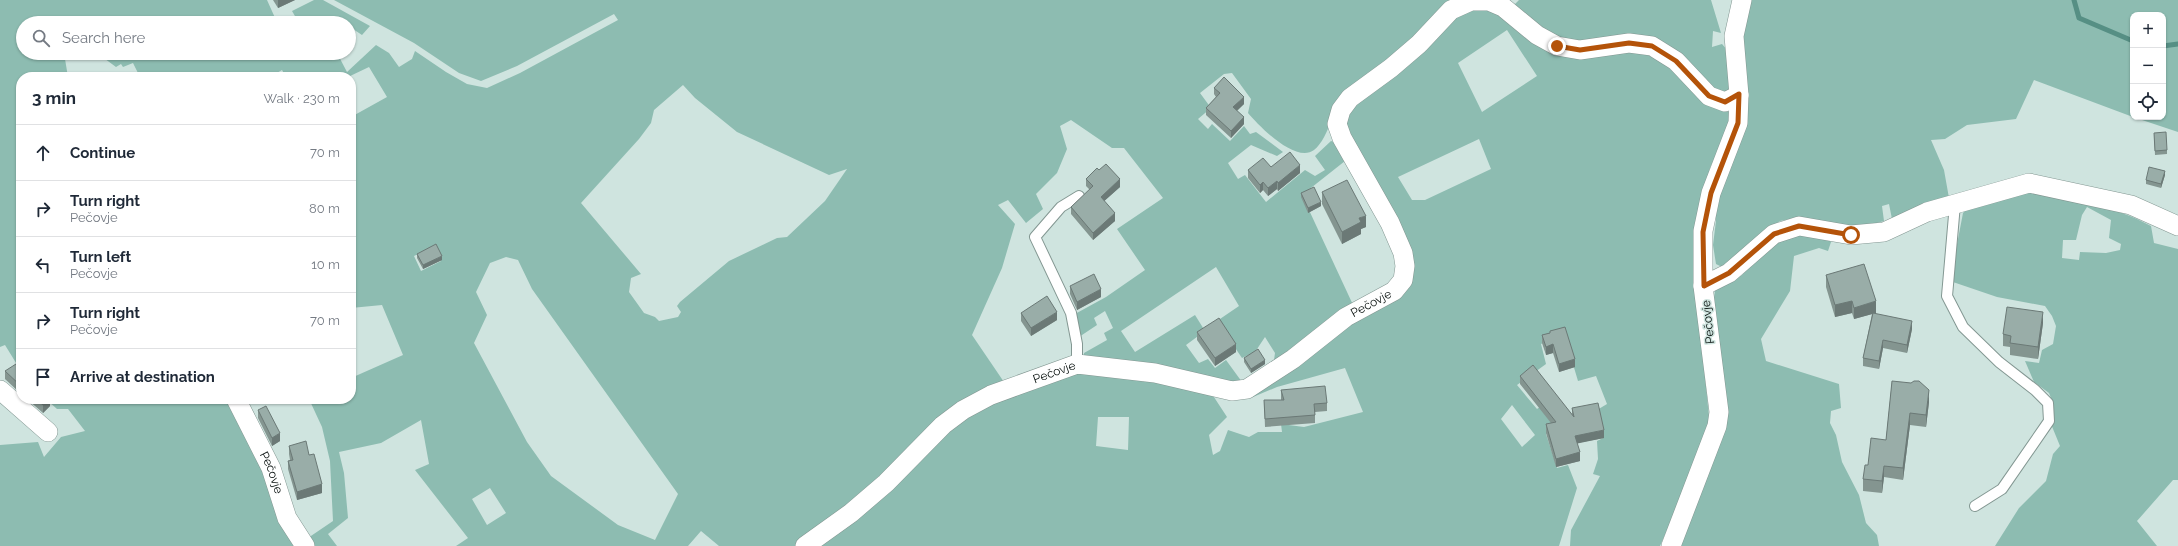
<!DOCTYPE html>
<meta charset="utf-8">
<style>
body{margin:0;font-family:Raleway,sans-serif;background:#f2f2f3;color:#1f2937}
.controls{position:absolute;right:12px;top:12px;display:grid;overflow:hidden;border-radius:8px;box-shadow:0 1px 3px #0004}
.controls button{width:36px;height:36px;display:grid;place-items:center;padding:0;border:0;border-bottom:1px solid #e0e1e3;background:#fff;color:#1f2937;font:20px sans-serif}
.stop{position:absolute;width:12px;height:12px;margin:-9px;border:3px solid #b45309;border-radius:50%;background:#fff}
.stop.end{background:#b45309;border-color:#fff;box-shadow:0 1px 4px #0008}
.list{margin:0;padding:0;list-style:none}
h2{display:flex;justify-content:space-between;align-items:center;height:52px;margin:0;padding:0 16px;font-size:17px}
h2 small{font-size:13px;font-weight:400;color:#747a83}
.list li{display:grid;grid-template-columns:26px 1fr auto;gap:12px;align-items:center;box-sizing:border-box;height:56px;padding:0 16px;border-top:1px solid #e0e1e3}
.list b{display:block;font-size:15px;white-space:nowrap}
.list p{margin:0;font-size:13px;white-space:nowrap;color:#747a83}
.list em{font-size:13px;font-style:normal;color:#747a83}
.icon{flex:none;width:22px;height:22px;fill:none;stroke:currentColor;stroke-width:2;stroke-linecap:round;stroke-linejoin:round}
.map{position:relative;flex:none;width:2178px;height:546px;overflow:hidden}
.search{position:absolute;background:#fff;box-shadow:0 1px 3px #0004;left:16px;top:16px;width:340px;height:44px;display:flex;align-items:center;gap:10px;box-sizing:border-box;padding:0 14px;border-radius:22px;color:#747a83;font-size:15px}
.panel{position:absolute;background:#fff;box-shadow:0 1px 3px #0004;left:16px;top:72px;width:340px;height:332px;border-radius:16px}
.map>svg:first-child{display:block}
</style>
<div class="map">
<svg width="2178" height="546" viewBox="0 0 2178 546">
<rect width="100%" height="100%" fill="#cfe4df"/>
<path fill="#8dbcb1" fill-rule="evenodd" d="M0,0H267L276,20L284,16L288,23H23V53H64L68,77H21V371L5,345L0,347Z
M314,0H323L370,26L362,35L353,29L349,33V23H308L307,21L299,23L292,11Z
M334,0H1460L1331,122C1327,131 1322,144 1314,150C1296,164 1259,126 1248,113L1251,99L1232,73L1224,74L1200,93L1211,108L1198,119L1208,129L1212,124L1230,141L1244,126L1250,134L1256,132L1283,152L1277,156L1251,145L1228,163L1238,179L1245,175L1266,202L1305,170L1315,176L1325,170L1315,156L1331,141L1337,143L1345,161L1302,195L1354,307L1281,360H1274L1275,353L1265,337L1255,352L1242,358L1217,321L1239,306L1216,267L1121,331L1135,352L1195,315L1205,331L1186,345L1199,363L1208,359L1215,368L1226,360L1242,382L1240,385L1084,359V353L1107,340L1104,333L1113,328L1105,311L1094,318L1097,325L1079,337L1075,314L1106,297L1145,270L1117,229L1163,198L1124,148H1112L1071,120L1060,126L1067,149L1057,173L1036,194L1043,209L1026,223L1008,200L998,205L1015,224L1002,268L972,335L1006,385L927,436L799,546H719L701,531L688,546H456L468,538L415,470L429,464L421,420L381,443L339,452L344,473L348,518L328,534L337,546H309L305,540L333,521L330,461L322,427L309,399H351V378L403,355L382,305L351,308V117L387,97L369,67L348,77H286L282,70L270,77H140L133,63L123,67L121,64L116,67L97,53H306L309,58L315,53H337L347,72L376,45L389,53L399,67L412,59L415,51L446,72L467,84L487,88L520,73L618,20L614,14L517,66L481,81L459,73L414,43ZM683,85L695,98L737,132L829,175L847,169L825,201L787,237L777,238L729,261L680,302L677,306L681,312L678,317L659,321L655,317L644,313L629,292L631,278L641,274L581,203L639,139L651,123L654,110ZM433,247L441,261L421,271L414,256ZM506,257L518,260L532,289L678,494L655,540L618,525L551,476L527,442L474,343L487,315L476,292L490,263ZM490,488L506,513L487,525L472,499Z
M1519,0H1711L1721,33L1713,31L1712,47L1722,44L1728,51L1732,90L1724,96L1664,48L1559,43L1512,7Z
M1747,0H2178V132L2133,117H2163V15H2133V117L2034,80L2016,119L1967,125L1945,139L1931,140L1944,170L1949,198L1892,219L1889,204L1882,206L1884,221L1855,229L1795,218L1780,221L1767,230L1724,268L1716,264L1713,245L1716,221L1714,194L1724,169L1738,36Z
M1485,5L1535,40L1651,52L1710,105L1732,113L1729,127L1710,168L1701,202L1697,295L1709,417L1707,440L1660,546H1570L1571,530L1600,476L1593,474L1598,459L1597,441L1603,438L1597,410L1607,404L1596,376L1578,381L1564,334L1541,344L1546,364L1517,385L1537,409L1541,406L1558,427L1546,434L1557,468L1568,465L1577,488L1559,546H811L975,406L1080,369L1210,391L1227,417L1209,435L1213,455L1220,451L1228,430L1249,437L1258,432H1282L1281,424L1304,427L1363,412L1345,368L1277,387L1253,397V390L1405,284L1349,140L1345,114L1447,20ZM1507,30L1537,76L1482,112L1458,63ZM1479,139L1491,169L1425,200H1412L1398,177ZM1512,405L1535,435L1522,447L1501,419ZM1098,417H1129L1128,450L1096,446Z
M2027,192C2069,198 2113,205 2151,226L2154,243L2178,249V480H2173L2137,521L2157,546H1995L2019,508L2046,481L2053,454L2060,446L2051,424L2053,403L2049,393L2034,382L2025,361L2039,363L2042,350L2053,344L2056,326L2052,316L2045,306L1997,297L1950,281L1963,213L1970,205ZM2087,207L2111,220L2109,238L2121,244L2120,250L2106,253L2080,252L2079,260L2062,258L2063,240H2076L2082,215Z
M1822,233L1831,242L1828,251L1819,248L1794,256L1790,291L1761,339L1766,361L1839,384L1841,408L1831,411L1830,423L1836,435L1842,462L1859,495L1866,523L1877,535L1879,546H1676L1713,448V305L1715,291L1742,275L1776,238Z
M46,399H228L298,546H0V445L38,442L44,457L61,437L85,431L68,409H57Z"/>
<g fill="none" stroke-linecap="round" stroke-linejoin="round">
<path stroke="#568f84" stroke-width="5" d="M2074,0L2079,18L2133,41
M2163,46L2178,44"/>
<g stroke="#839792" stroke-width="12">
<path id="service" d="M1955,204L1947,296L1963,327L1999,362L2035,390L2048,403L2049,421L2002,489L1975,506
M1077,364V344L1071,313L1035,237L1061,207L1079,196"/>
</g>
<g stroke="#839792" stroke-width="20">
<g id="minor">
<path d="M1703,286L1729,273L1774,234L1799,226L1851,235L1884,232L1927,212L2029,183L2131,205L2178,226"/>
<path d="M0,390L48,432"/>
<path id="s1" d="M236,399L271,468L287,518L305,546"/>
<path id="s2" d="M805,546L851,513L886,483L943,425L963,410L991,395L1077,364L1155,373L1232,391L1247,389L1293,359L1346,317L1394,291L1403,280L1405,266L1403,253L1390,223L1342,138L1337,124L1341,110L1350,98L1391,68L1419,44L1451,10L1471,1H1489L1503,7L1537,35L1557,46L1580,50L1629,43L1652,46L1676,61L1709,96L1725,102L1739,95"/>
<path d="M1671,546L1717,426L1719,412L1703,286V231L1711,193L1738,123L1739,95L1734,36L1742,0"/>
</g>
</g>
<use href="#service" stroke="#fff" stroke-width="10"/>
<use href="#minor" stroke="#fff" stroke-width="19"/>
</g>
<path fill="#849590" d="M273,0H295L278,8Z
M1214,88L1244,104L1237,111L1244,124L1231,138L1206,115V108L1216,97L1214,94Z
M2154,133L2167,150V154L2155,155Z
M1271,167L1300,173L1278,191L1277,189L1268,196L1263,190L1260,193L1248,178V170Z
M1099,170L1120,187L1104,201L1115,221L1093,240L1071,214V207L1090,190L1086,186V179Z
M2165,175L2161,188L2146,184V180Z
M1322,192L1366,227L1361,229V234L1342,244L1322,204Z
M1301,193L1321,206L1308,213L1301,197Z
M417,254L442,260L423,269L417,258Z
M1826,275L1876,313L1875,314L1912,329L1907,353L1883,348L1879,369L1863,366V358L1872,314L1854,319L1852,313L1835,317L1826,287Z
M1070,286L1101,297L1077,310L1070,294Z
M1021,313L1057,320L1031,336L1021,321Z
M2043,323L2038,359L2010,355V347L2003,346V334Z
M1550,331L1575,367L1559,372L1553,353L1546,355L1542,343V335L1550,333Z
M1197,332L1236,352L1215,366L1197,340Z
M1244,358L1265,364L1251,373L1244,362Z
M5,371L21,372V394L5,379Z
M1520,376L1572,414V408L1604,438L1577,443L1580,461L1556,467L1546,433V424L1551,423L1520,384Z
M1892,381L1929,402L1926,427L1910,425L1903,480L1884,477L1882,493L1863,491V479L1868,465L1886,440Z
M1281,390L1327,403V411L1315,412V423L1265,427L1264,400H1281Z
M27,399H50V406L43,413Z
M258,410L280,441L272,446L258,418Z
M289,446L309,455L322,493L297,500L288,469V461L290,460L289,454Z"/>
<path fill="#6b7976" d="M278,0H295L278,8Z
M1244,97V104L1233,114V107Z
M1244,117V124L1231,138V131Z
M1300,165V173L1278,191V183Z
M2165,171V175L2161,188V184Z
M1120,179V187L1101,204V197Z
M1277,181V189L1268,196V188Z
M1263,182V190L1260,193V185Z
M1321,202V206L1308,213V208Z
M1115,213V221L1093,240V233Z
M1366,216V227L1361,229V234L1342,244V232L1359,218Z
M442,256V260L423,269V265Z
M1101,289V297L1077,310V302Z
M1852,301V313L1835,317V305Z
M1876,301V313L1854,319V308Z
M1057,312V320L1031,336V328Z
M2043,312V323L2038,359V347Z
M1912,321V329L1907,353V345Z
M1883,340V348L1879,369V361Z
M1236,344V352L1215,366V358Z
M1553,344V353L1546,355V347Z
M1575,359V367L1559,372V364Z
M1265,360V364L1251,373V369Z
M1929,390V402L1926,427V415Z
M50,399V406L43,413V405Z
M1910,413V425L1903,480V468Z
M1604,430V438L1575,444V436Z
M280,433V441L272,446V438Z
M1580,452V461L1556,467V459Z
M1884,466V477L1882,493V481Z
M322,484V493L297,500V492Z"/>
<path fill="#99ada8" stroke="#6b7976" d="M1224,77L1244,97L1233,107L1244,117L1231,131L1206,108L1220,93L1214,88Z
M2166,132L2167,150L2155,151L2154,133Z
M1290,152L1300,165L1278,183L1277,181L1268,188L1263,182L1260,185L1248,170L1263,158L1271,167Z
M1106,164L1120,179L1101,197L1115,213L1093,233L1071,207L1093,186L1086,179L1097,168L1099,170Z
M2149,167L2165,171L2161,184L2146,180Z
M1347,180L1366,216L1359,218L1361,222L1342,232L1322,192Z
M1314,187L1321,202L1308,208L1301,193Z
M436,244L442,256L423,265L417,254Z
M1864,264L1876,301L1854,308L1852,301L1835,305L1826,275Z
M1094,274L1101,289L1077,302L1070,286Z
M1047,296L1057,312L1031,328L1021,313Z
M2007,307L2043,312L2038,347L2010,343L2011,336L2003,334Z
M1873,313L1912,321L1907,345L1883,340L1879,361L1863,358Z
M1219,318L1236,344L1215,358L1197,332Z
M1565,327L1575,359L1559,364L1553,344L1546,347L1542,335L1550,333V331Z
M1258,349L1265,360L1251,369L1244,358Z
M16,364L21,372V386L5,371Z
M1533,365L1574,417L1572,408L1598,403L1604,430L1575,436L1580,452L1556,459L1546,424L1556,422L1520,376Z
M1892,381L1911,383L1914,381H1919L1929,390L1926,415L1910,413L1903,468L1884,466L1882,481L1863,479L1865,465H1868L1871,438L1886,440Z
M1325,386L1327,403L1314,404L1315,415L1265,419L1264,400H1284L1281,390Z
M36,399H50L43,405Z
M266,406L280,433L272,438L258,410Z
M306,441L309,455L314,454L322,484L297,492L288,461L293,460L289,446Z"/>
<g fill="none" stroke-linecap="round" stroke-linejoin="round">
<path stroke="#b45309" stroke-width="5" d="M1557,46L1580,50L1629,43L1652,46L1676,61L1709,96L1725,102L1739,94L1738,123L1711,193L1703,232L1704,286L1729,273L1774,234L1799,226L1851,235"/>
</g>
<g text-anchor="middle" stroke-width="3" stroke-linejoin="round" paint-order="stroke">
<g font-size="12" fill="#08100e" stroke="#cfe4df">
<text dy="4" stroke="none"><textPath href="#s2" startOffset="656">Pečovje</textPath></text>
<text transform="translate(1708 322) rotate(-96)" y="4">Pečovje</text>
<text dy="4" stroke="none"><textPath href="#s2" startOffset="308">Pečovje</textPath></text>
<text dy="4" stroke="none"><textPath href="#s1" startOffset="82">Pečovje</textPath></text>
</g>
</g>
</svg>
<div class="controls">
<button>+</button>
<button>−</button>
<button><svg class="icon" aria-label="locate" viewBox="0 0 24 24"><circle cx="12" cy="12" r="6"/><path d="M12 2v4M12 18v4M2 12h4M18 12h4"/></svg></button>
</div>
<div class="stop" style="left:1851px;top:235px"></div>
<div class="stop end" style="left:1557px;top:46px"></div>
<div class="search"><svg class="icon" aria-label="search" viewBox="0 0 24 24"><circle cx="10" cy="10" r="6"/><path d="M15 15l6 6"/></svg>Search here</div>
<section class="panel">
<h2>3 min<small>Walk · 230 m</small></h2>
<ul class="list">
<li><svg class="icon" aria-label="ahead" viewBox="0 0 24 24"><path d="M12 20V5M6 11l6-6 6 6"/></svg><div><b>Continue</b></div><em>70 m</em></li>
<li><svg class="icon" aria-label="right" viewBox="0 0 24 24"><path d="M7 20v-9h11M14 6l5 5-5 5"/></svg><div><b>Turn right</b><p>Pečovje</p></div><em>80 m</em></li>
<li><svg class="icon" aria-label="left" viewBox="0 0 24 24"><path d="M17 20v-9H6M10 6l-5 5 5 5"/></svg><div><b>Turn left</b><p>Pečovje</p></div><em>10 m</em></li>
<li><svg class="icon" aria-label="right" viewBox="0 0 24 24"><path d="M7 20v-9h11M14 6l5 5-5 5"/></svg><div><b>Turn right</b><p>Pečovje</p></div><em>70 m</em></li>
<li><svg class="icon" aria-label="arrive" viewBox="0 0 24 24"><path d="M6 21V4h12l-3 4 3 4H6"/></svg><div><b>Arrive at destination</b></div></li>
</ul>
</section>
</div>
